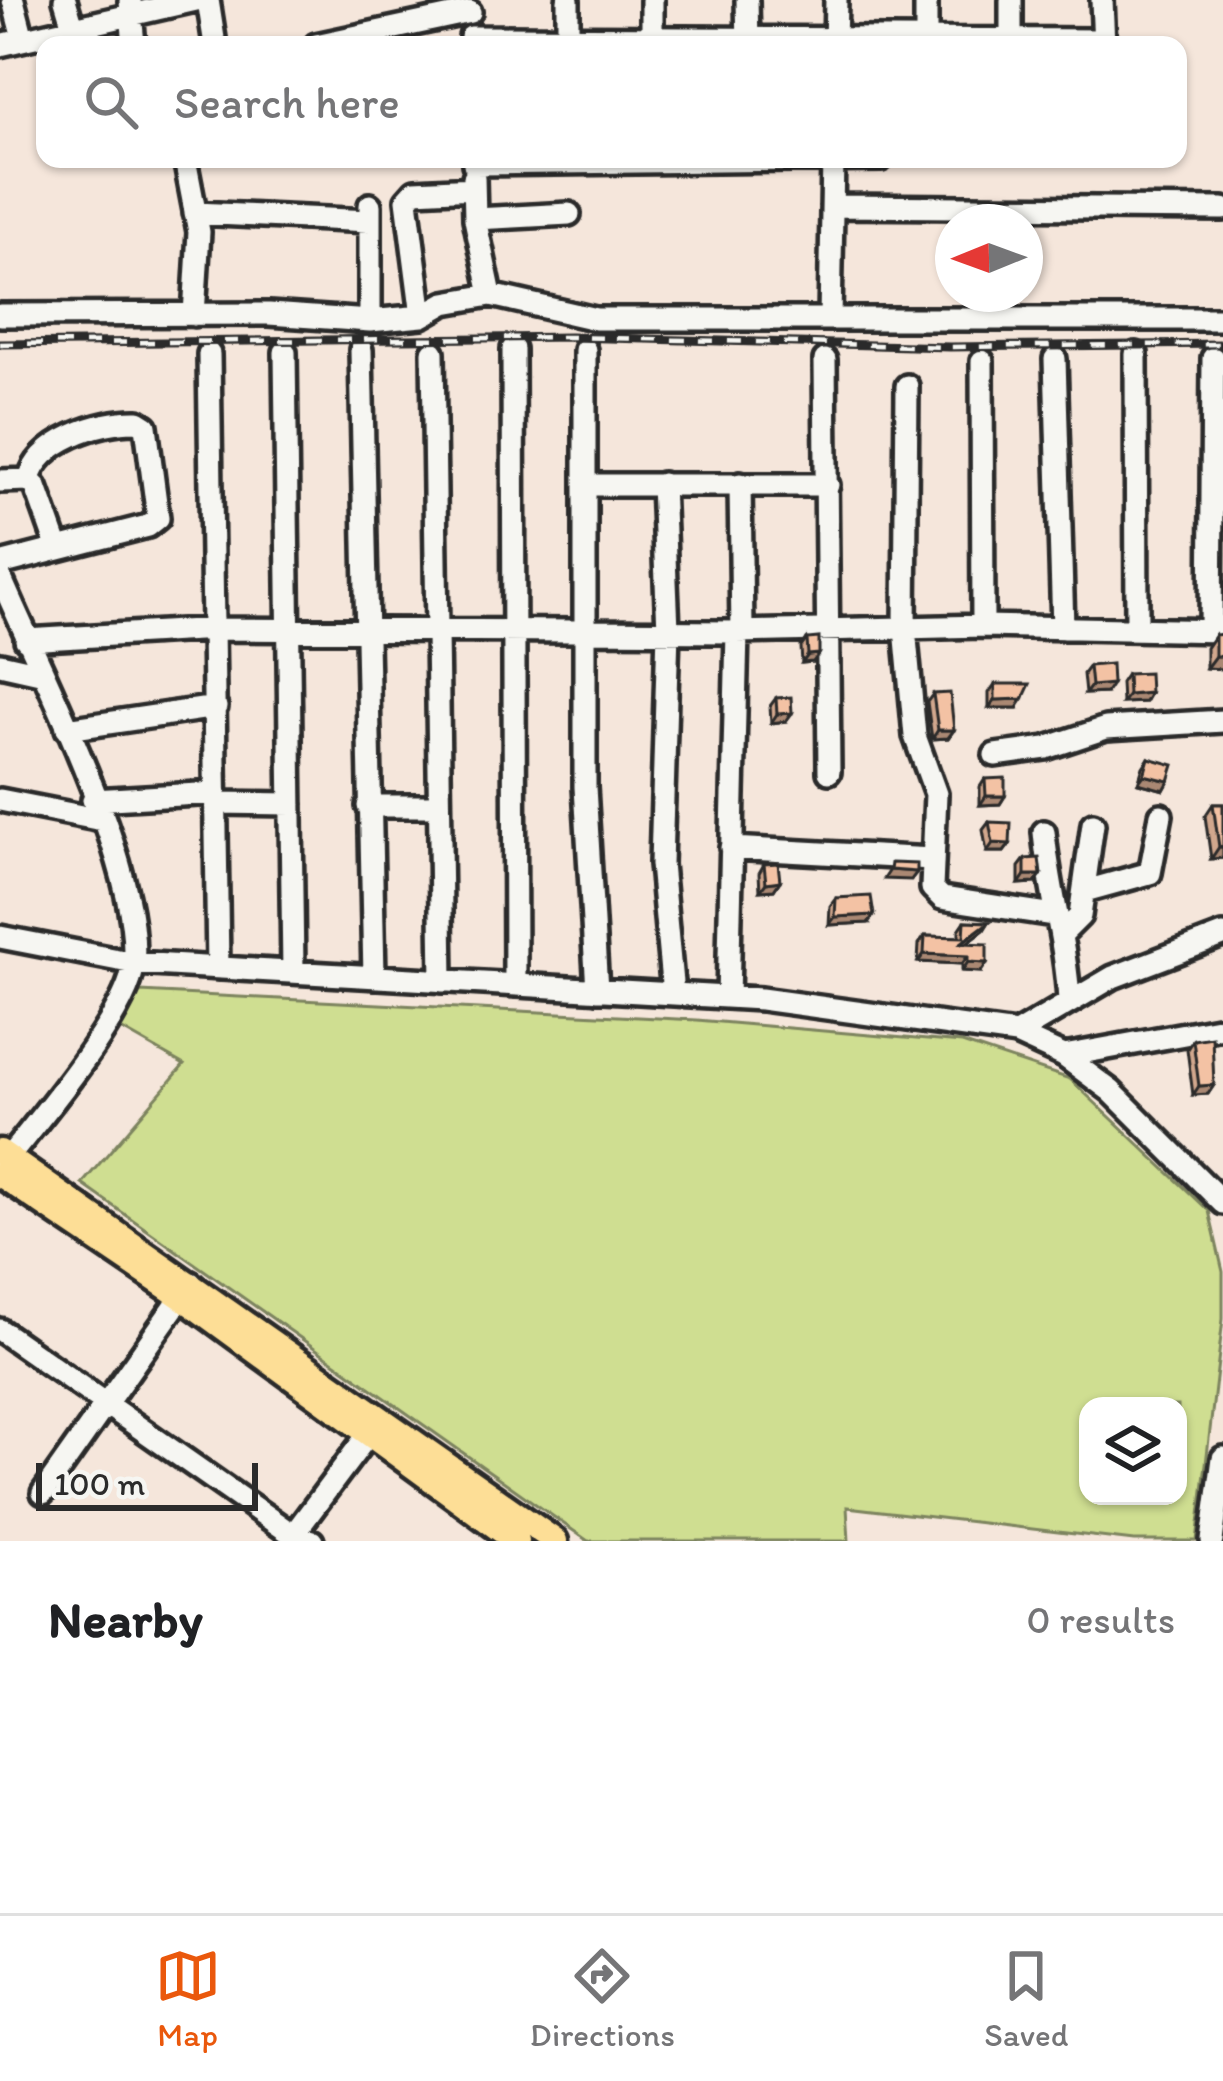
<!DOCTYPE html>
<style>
body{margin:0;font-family:Itim,sans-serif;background:#f2f2f2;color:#202124}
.controls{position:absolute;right:36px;bottom:36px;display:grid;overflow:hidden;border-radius:24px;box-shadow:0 3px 9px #0004}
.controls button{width:108px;height:108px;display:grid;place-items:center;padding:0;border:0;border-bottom:3px solid #e0e0e0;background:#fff;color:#202124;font:60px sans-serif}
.compass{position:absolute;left:935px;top:204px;width:108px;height:108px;border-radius:50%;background:#fff;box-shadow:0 3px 9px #0004;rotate:269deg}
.scale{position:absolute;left:36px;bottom:30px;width:222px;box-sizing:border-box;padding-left:12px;border:6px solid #2b2b2b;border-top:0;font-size:33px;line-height:42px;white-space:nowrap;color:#2b2b2b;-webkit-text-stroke:9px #f6f6f2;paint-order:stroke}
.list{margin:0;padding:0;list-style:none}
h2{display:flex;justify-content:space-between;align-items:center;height:156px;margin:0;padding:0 48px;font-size:51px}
h2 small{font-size:39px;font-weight:400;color:#757577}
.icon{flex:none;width:66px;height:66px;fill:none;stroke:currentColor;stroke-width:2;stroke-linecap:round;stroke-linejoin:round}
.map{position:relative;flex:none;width:1223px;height:1541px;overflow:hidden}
.search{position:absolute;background:#fff;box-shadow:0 3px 9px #0004;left:36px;right:36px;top:36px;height:132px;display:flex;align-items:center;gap:30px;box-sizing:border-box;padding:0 42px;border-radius:24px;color:#757577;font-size:45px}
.sheet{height:372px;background:#fff}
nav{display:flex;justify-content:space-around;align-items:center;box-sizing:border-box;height:168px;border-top:3px solid #e0e0e0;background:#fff;font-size:33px;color:#757577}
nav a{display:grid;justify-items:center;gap:6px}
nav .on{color:#ea580c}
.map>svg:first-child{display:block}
</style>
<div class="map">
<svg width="1223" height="1541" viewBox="0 0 1223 1541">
<rect width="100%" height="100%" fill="#f5e6db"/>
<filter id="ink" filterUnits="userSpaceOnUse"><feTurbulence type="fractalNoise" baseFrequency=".00833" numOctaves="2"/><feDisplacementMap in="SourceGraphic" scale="24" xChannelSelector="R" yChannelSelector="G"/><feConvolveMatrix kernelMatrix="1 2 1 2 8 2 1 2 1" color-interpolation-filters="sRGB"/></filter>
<g filter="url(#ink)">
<path fill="#cfde91" stroke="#7d845e" stroke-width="3" fill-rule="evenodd" d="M140,992L697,1020L962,1043L1070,1079L1209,1211L1223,1272V1319L1197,1541H1134L847,1507L849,1541H588L82,1184L184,1065L119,1028ZM1088,1406H1178V1496H1088Z"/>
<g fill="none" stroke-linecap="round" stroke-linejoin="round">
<g stroke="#2b2b2b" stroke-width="30">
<path id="minor" d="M13,0L23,39
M65,0L73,27
M208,0L215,45
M568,0V45
M747,0L748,45
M926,0V45
M1102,0L1104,45
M130,1L134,45
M471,37L1103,40
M0,45L196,0
M316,45L470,12
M652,45V0
M835,45L836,0
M1011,45V0
M185,159L199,232L194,315
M474,164L881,159
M474,177L475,219L491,295
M370,205V321
M832,206L1223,209
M195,213L370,221
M475,219L569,214
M0,315L269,314L370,321L422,316L445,303L491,295L596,319H1223
M422,316L407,200L415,191L474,188
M830,318L833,159
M513,349L515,985
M361,350L374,977
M585,350V787L597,990
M285,352L293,972
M433,352L442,981
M209,354L218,968
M1136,354L1137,629
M1055,359L1063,628
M825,360L829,772
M982,361L983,626
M907,386L905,628L915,736L936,794L932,888L942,898L1054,915
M0,481L29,480L36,487L58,549
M662,484L668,630L661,864L673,994
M740,484L742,631
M589,485H828
M0,564L148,526L158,518L146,426L138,421C100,420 38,441 29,480
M0,576C37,665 157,893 130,980C113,1032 36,1123 0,1168
M1211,631L1213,358
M26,640L216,629L737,632L983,626L1223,631
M0,664L40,673
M67,729L216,707
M995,755L1046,748L1106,728L1223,721
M0,800L102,820
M93,800L216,793
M216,803L291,804
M368,806H439
M1044,832C1049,891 1066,942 1069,1001
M731,848L932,859
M1085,891L1150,873L1161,815
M1064,932L1080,916L1093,824
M0,937L134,963L761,999L1016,1034L1064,1056L1111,1091L1223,1203
M728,997L737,632
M1016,1034L1113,977L1223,935
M1064,1056L1223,1027
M0,1330L293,1535L312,1541
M43,1493L191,1283
M293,1535L379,1420
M1212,1541L1223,1458"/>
</g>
<g stroke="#2b2b2b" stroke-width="33">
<path id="major" d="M0,1152L555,1541
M0,1174L182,1297L516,1541"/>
</g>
<use href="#minor" stroke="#f6f6f2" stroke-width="21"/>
<use href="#major" stroke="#fdde96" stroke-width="24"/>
<g stroke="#2b2b2b" stroke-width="9">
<path id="rail" d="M0,344L570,337L950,347L1223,344"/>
</g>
<use href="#rail" stroke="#f6f6f2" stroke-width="4.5" stroke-dasharray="14" stroke-linecap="butt"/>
</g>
<path fill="#d1a78d" stroke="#2b2b2b" stroke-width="3" d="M1215,635L1223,669L1206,668V648Z
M807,639L813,662L802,663L801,647Z
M1089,666L1106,693L1085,694L1083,674Z
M1127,674L1150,693L1145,702L1122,703L1121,683Z
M995,684L1017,708H989V693Z
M933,694L954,730L948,738L932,739L927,702Z
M776,698L786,721L771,723L770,706Z
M1149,758L1169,781L1164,790L1138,783L1143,767Z
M985,779L1005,796L1000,804L980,805V787Z
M1213,804H1223V858L1211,859L1205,816Z
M989,822L1010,844L1004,852H987L983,830Z
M1025,859L1035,883L1019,884V867Z
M764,864L780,881L774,890L760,891L759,873Z
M836,898L868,923L829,925L830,906Z
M965,921L989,922L984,930L966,943L981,972L962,971V964L918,962L919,944L925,936L959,937V930Z
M1193,1040L1214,1085L1208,1094L1193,1095L1187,1049Z"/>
<path fill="#aa8873" stroke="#2b2b2b" stroke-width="3" d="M819,654L813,662L802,663L808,655Z
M1215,656H1223V669L1206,668Z
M1112,684L1106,693L1085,694L1091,686Z
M1150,693L1145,702L1122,703L1128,695Z
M1023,699L1017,708H989L995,700Z
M792,713L786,721L771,723L777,714Z
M938,730H954L948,738L932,739Z
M1144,775L1169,781L1164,790L1138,783Z
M986,796H1005L1000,804L980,805Z
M993,843L1010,844L1004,852H987Z
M1219,847H1223V858L1211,859Z
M890,870L917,872L911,880L884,879Z
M1025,875H1041L1035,883L1019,884Z
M780,881L774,890L760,891L766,883Z
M874,915L868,923L829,925L835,917Z
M989,922L984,930L955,952L961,943Z
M924,954L968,956L962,964L918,962Z
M968,962L987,963L981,972L962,971Z
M1214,1085L1208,1094L1193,1095L1199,1086Z"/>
<path fill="#f3c2a4" stroke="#2b2b2b" stroke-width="3" d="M1223,634V656H1215V635Z
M819,638V654L808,655L807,639Z
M1111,664L1112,684L1091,686L1089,666Z
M1149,673L1150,693L1128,695L1127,674Z
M995,684H1030L1023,699L995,700Z
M950,693L954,730H938L933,694Z
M791,697L792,713L777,714L776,698Z
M1149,758L1174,765L1169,781L1144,775Z
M1005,778V796H986L985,779Z
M1213,804H1223V847H1219Z
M989,822L1011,823L1010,844L993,843Z
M1039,858L1041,875H1025V859Z
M778,863L780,881L766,883L764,864Z
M891,863L917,864V872L890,870Z
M871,896L874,915L835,917L836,898Z
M965,921L989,922L961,943L987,944V963L968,962V956L924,954L925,936L964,937Z
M1212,1037L1214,1085L1199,1086L1193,1040Z"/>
</g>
</svg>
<div class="controls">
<button><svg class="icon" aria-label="layers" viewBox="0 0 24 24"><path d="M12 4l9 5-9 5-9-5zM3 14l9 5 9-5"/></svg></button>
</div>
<svg class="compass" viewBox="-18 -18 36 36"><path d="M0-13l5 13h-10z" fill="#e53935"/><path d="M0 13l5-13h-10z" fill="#757577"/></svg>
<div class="scale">100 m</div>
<div class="search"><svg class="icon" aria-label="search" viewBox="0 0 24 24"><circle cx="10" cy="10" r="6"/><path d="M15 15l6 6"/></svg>Search here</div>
</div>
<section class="sheet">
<h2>Nearby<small>0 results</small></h2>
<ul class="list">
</ul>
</section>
<nav>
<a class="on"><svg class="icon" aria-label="map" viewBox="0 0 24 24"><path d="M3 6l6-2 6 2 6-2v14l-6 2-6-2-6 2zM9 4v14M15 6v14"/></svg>Map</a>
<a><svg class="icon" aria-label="directions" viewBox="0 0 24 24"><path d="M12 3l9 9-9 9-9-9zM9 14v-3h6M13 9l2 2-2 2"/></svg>Directions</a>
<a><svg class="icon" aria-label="saved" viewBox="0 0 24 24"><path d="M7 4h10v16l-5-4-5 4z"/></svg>Saved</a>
</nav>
